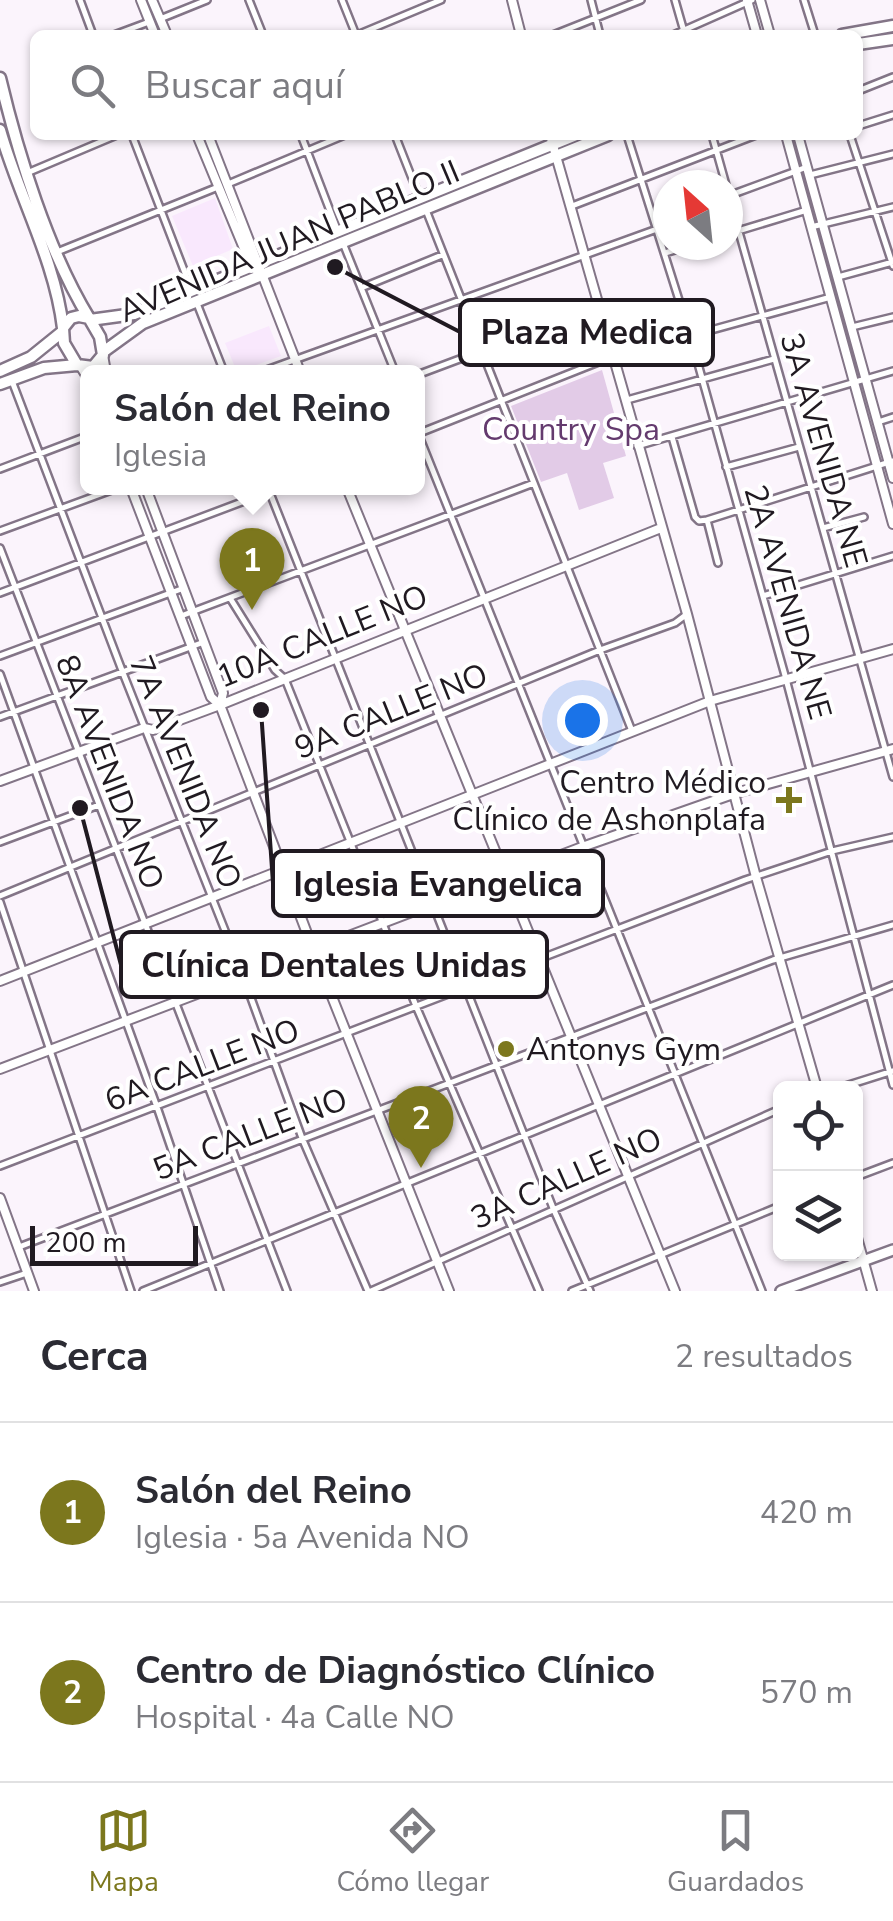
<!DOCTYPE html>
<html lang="es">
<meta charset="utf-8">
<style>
body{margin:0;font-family:"Nunito Sans",sans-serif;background:#f7f7f7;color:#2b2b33}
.controls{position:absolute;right:30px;bottom:30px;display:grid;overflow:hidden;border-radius:15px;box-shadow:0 2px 8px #0004}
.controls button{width:90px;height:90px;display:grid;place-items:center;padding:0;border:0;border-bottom:2px solid #e1e1e2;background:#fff;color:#2b2b33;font:50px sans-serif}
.compass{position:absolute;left:653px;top:170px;width:90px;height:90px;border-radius:50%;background:#fff;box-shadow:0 2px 8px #0004;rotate:333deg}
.scale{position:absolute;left:30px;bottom:25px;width:168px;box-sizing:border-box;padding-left:10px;border:5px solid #201a21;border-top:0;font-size:28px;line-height:35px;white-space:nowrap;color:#201a21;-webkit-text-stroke:8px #fff;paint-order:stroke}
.you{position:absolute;left:582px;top:720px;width:35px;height:35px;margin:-25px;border:8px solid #fff;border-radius:50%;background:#1a73e8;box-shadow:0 0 0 15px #1a73e833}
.badge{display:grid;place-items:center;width:65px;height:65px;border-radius:50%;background:#7c771d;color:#fff;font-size:32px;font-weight:700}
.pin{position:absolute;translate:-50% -82px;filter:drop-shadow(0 2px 5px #0008)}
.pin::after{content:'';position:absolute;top:52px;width:35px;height:30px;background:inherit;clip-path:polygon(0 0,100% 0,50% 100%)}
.popup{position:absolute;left:80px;top:365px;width:345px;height:130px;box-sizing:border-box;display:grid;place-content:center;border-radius:15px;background:#fff;filter:drop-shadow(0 2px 8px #0005);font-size:32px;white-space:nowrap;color:#7c7c81}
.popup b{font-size:38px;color:#2b2b33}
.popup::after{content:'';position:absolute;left:50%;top:100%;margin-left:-20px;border:20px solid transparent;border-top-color:#fff}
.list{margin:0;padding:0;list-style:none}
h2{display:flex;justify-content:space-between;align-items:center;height:130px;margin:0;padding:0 40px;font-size:42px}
h2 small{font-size:32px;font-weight:400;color:#7c7c81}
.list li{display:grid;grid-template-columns:65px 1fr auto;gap:30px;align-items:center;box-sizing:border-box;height:180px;padding:0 40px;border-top:2px solid #e1e1e2}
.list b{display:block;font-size:38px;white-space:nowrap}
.list p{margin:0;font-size:32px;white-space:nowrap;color:#7c7c81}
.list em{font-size:32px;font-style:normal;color:#7c7c81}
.icon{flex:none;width:55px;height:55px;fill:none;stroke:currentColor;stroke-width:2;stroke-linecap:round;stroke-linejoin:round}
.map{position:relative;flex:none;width:893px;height:1291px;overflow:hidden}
.search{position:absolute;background:#fff;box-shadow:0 2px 8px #0004;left:30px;right:30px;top:30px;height:110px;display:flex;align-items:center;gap:25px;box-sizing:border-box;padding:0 35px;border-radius:15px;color:#7c7c81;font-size:38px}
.sheet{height:490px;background:#fff}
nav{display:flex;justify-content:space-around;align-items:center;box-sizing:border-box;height:140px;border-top:2px solid #e1e1e2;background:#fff;font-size:28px;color:#7c7c81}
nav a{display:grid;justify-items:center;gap:5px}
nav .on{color:#7c771d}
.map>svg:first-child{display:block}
</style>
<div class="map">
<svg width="893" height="1291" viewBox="0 0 893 1291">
<rect width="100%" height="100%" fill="#fbf4fc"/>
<path fill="#f9e8fd" d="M215,198L233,249L193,266L172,216Z
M269,326L281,356L237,372L225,343Z"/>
<path fill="#e2cbe7" d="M602,370L626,456L603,463L614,498L579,510L567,473L541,482L511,406Z"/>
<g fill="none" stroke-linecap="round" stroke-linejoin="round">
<g stroke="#837587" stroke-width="10">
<path id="minor" d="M80,0L93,35
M249,0L263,35
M342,0L356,35
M591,0L600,35
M675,0L685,35
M804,0L815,35
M160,19L207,0
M114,35L149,22
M357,35L441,0
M553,35L641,0
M673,35L752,0
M858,91L893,77
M858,126L893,115
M132,135L192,291
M301,135L337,229
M395,135L419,196
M627,135L690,335L786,679L893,1085
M712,135L726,185
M850,135L893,266
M27,173L117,135
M810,175L893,154
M228,184L345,135
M728,193L893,777
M728,196L807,167
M572,206L756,135
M426,210L632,731
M811,227L893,207
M728,234L807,210
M343,243L395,372
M57,252L218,187
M665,253L691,245
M838,277L893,262
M361,288L442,255
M196,301L224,372
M852,327L893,317
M261,372L668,225
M417,375L481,351
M12,381L123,673L243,976L302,1138L368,1291
M627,400L774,359
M878,422L893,417
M417,431L762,1291
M417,434L606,359L831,297
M672,437L695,517L699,521L707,520
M637,446L893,371
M726,467L799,447
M0,469L87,436
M268,488L553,1208L590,1291
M707,520L893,461
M707,520L718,563
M823,528L864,517
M0,531L117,488
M0,548L287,1291
M0,593L279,488
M763,596L893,556
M230,598L275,670L285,679L416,1006L539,1291
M181,616L534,483
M0,656L184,588
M0,674L157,1107L220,1291
M0,717L204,642
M0,842L99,805
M0,896L600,650L675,623L687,614
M0,902L131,1291
M839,1088L893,1071
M0,1166L745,880L832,851L893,837
M856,1177L893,1163
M19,1247L773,960L893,925
M0,1282L27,1273
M143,1291L893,985
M371,1291L780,1109
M572,1291L780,1206"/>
</g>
<g stroke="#837587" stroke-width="12">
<path id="tertiary" d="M141,0L155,35
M152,0L167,35
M512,0L521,35
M197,135L248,258L255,269
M208,135L300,372
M550,135L687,614L756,877L817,1088
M103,355L106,372
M81,367L87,377
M131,488L211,697L220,705L313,949L449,1291
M146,488L223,693L220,705
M347,488L675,1291
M0,781L144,728L153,730L220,705L661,528
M0,981L710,701L893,649
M0,1069L582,847L736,793L893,749
M0,1198L34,1291
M856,1234L872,1291"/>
</g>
<g stroke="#837587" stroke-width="12">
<path id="secondary" d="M747,0L757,35
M760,0L770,35
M786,135L893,524
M798,135L893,478"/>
</g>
<g stroke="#837587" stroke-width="14">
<path id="primary" d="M781,1291L893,1250"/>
</g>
<g stroke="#837587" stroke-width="15">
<path id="trunk" d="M842,35L893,26
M858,44L893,39
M0,78C18,154 48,251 89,318
M0,130C19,197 55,260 63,328
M79,316L89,318L100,337L103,355L93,367L77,365L64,343L63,328L71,318Z
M90,320L134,314L576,135
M103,352L143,323L608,135
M0,371L31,357L62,332
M0,384L44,368L77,365"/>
</g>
<use href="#minor" stroke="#fff" stroke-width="5"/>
<use href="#tertiary" stroke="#fff" stroke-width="8"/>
<use href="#secondary" stroke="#fff" stroke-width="8"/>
<use href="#primary" stroke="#fff" stroke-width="9"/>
<use href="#trunk" stroke="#fff" stroke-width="10"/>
</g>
<g fill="#7c771d" stroke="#fff" stroke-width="4">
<path d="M784 785h10v10h10v10h-10v10h-10v-10h-10v-10h10z"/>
<circle cx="506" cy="1049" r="10"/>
</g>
<g text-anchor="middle" stroke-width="8" stroke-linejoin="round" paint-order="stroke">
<g font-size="32" fill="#201a21" stroke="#fff">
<text transform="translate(289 241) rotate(-23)" y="11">AVENIDA JUAN PABLO II</text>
<text transform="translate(824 450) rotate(74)" y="11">3A AVENIDA NE</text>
<text transform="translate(788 602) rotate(74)" y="11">2A AVENIDA NE</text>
<text transform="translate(322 636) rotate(-22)" y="11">10A CALLE NO</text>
<text transform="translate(391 711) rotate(-22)" y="11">9A CALLE NO</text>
<text transform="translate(110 772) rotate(69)" y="11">8A AVENIDA NO</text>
<text transform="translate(186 772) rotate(68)" y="11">7A AVENIDA NO</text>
<text transform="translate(202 1065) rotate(-21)" y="11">6A CALLE NO</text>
<text transform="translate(250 1134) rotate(-21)" y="11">5A CALLE NO</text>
<text transform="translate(566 1178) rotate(-24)" y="11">3A CALLE NO</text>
</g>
<g font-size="32" fill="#643b6e" stroke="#fff">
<text x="571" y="440">Country Spa</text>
</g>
<g font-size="32" fill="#201a21" stroke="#fff" text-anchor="end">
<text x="766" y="793">Centro Médico<tspan x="766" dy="37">Clínico de Ashonplafa</tspan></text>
<text x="526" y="1060" text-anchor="start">Antonys Gym</text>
</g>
</g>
<path fill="none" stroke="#201a21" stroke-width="4" d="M335 267L460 332M261 710L273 883M80 808L121 965"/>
<g fill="#201a21" stroke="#fff" stroke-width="4">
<circle cx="335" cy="267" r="10"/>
<circle cx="261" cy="710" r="10"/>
<circle cx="80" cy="808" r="10"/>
</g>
<g fill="#fff" stroke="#201a21" stroke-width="4">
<rect x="460" y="300" width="253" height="65" rx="10"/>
<rect x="273" y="851" width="330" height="65" rx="10"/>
<rect x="121" y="932" width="426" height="65" rx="10"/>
</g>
<g font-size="35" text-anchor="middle" font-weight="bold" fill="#201a21">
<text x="587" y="344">Plaza Medica</text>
<text x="438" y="896">Iglesia Evangelica</text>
<text x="334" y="977">Clínica Dentales Unidas</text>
</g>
</svg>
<div class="controls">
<button><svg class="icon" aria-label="locate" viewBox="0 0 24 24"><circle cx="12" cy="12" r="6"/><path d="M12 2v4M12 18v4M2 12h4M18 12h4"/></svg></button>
<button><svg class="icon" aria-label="layers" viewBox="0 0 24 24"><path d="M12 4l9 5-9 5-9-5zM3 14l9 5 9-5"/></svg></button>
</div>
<svg class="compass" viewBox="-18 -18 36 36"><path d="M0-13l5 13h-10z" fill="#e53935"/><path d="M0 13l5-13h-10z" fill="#7c7c81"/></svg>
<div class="scale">200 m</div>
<div class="you"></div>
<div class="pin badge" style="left:252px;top:610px">1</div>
<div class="popup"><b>Salón del Reino</b>Iglesia</div>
<div class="pin badge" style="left:421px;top:1168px">2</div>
<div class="search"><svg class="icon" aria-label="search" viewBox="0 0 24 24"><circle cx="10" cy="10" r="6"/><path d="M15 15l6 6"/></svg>Buscar aquí</div>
</div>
<section class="sheet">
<h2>Cerca<small>2 resultados</small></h2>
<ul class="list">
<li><span class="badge">1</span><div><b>Salón del Reino</b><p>Iglesia · 5a Avenida NO</p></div><em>420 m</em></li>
<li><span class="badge">2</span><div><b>Centro de Diagnóstico Clínico</b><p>Hospital · 4a Calle NO</p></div><em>570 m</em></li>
</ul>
</section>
<nav>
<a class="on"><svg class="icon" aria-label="map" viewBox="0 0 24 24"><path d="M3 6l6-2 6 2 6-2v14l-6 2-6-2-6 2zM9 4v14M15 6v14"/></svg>Mapa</a>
<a><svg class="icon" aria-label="directions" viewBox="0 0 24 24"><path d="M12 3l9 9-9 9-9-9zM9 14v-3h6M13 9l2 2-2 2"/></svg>Cómo llegar</a>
<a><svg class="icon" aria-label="saved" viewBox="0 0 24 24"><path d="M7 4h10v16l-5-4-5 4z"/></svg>Guardados</a>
</nav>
